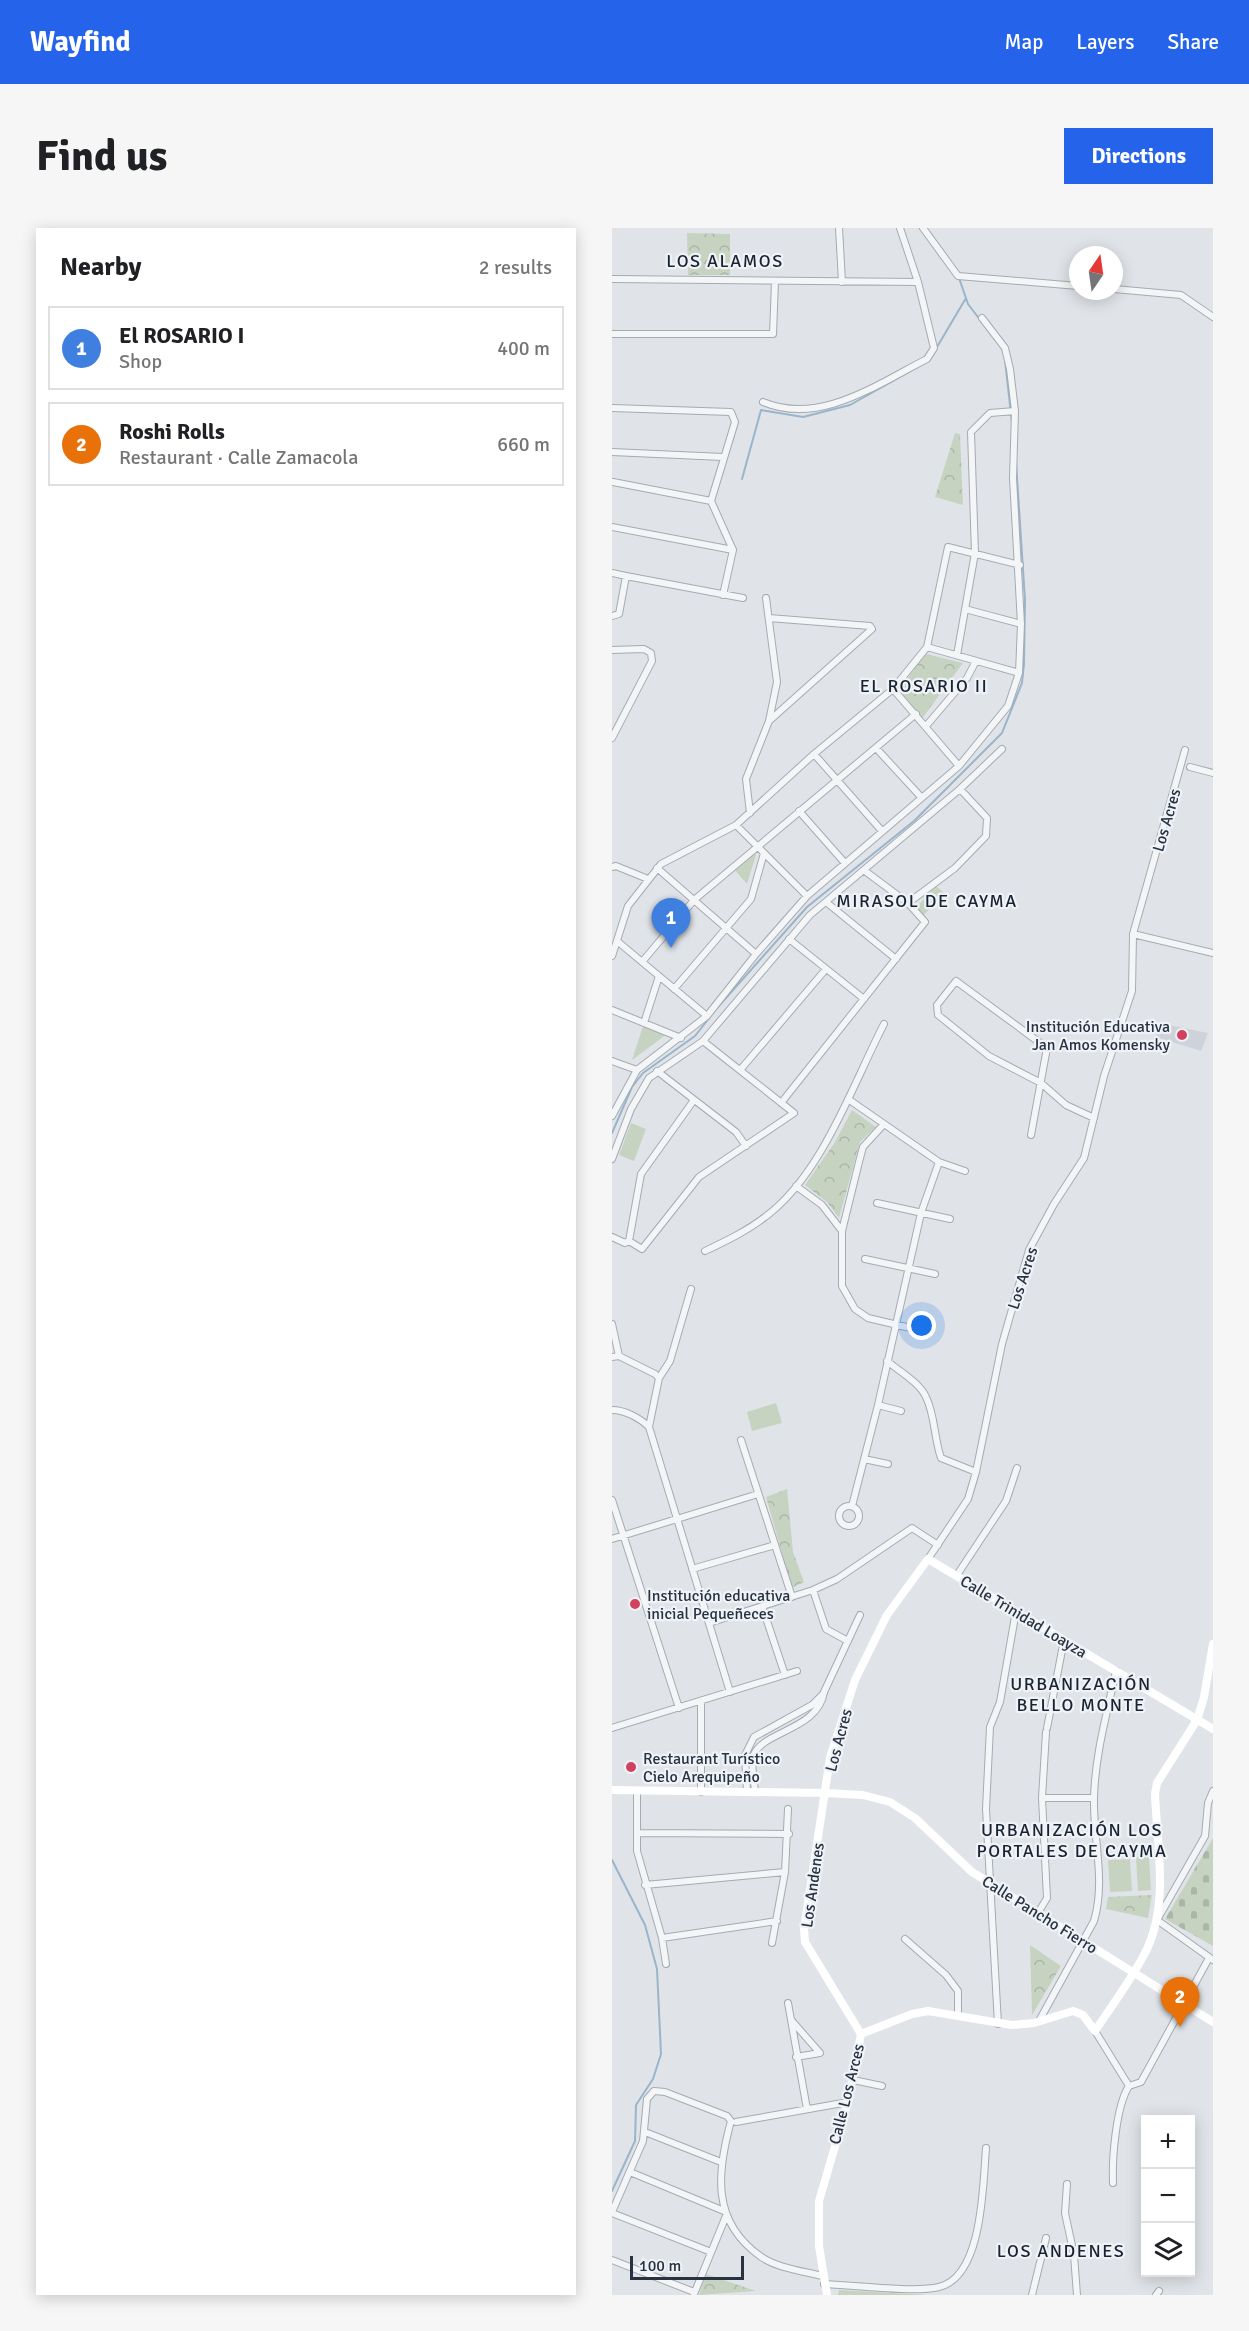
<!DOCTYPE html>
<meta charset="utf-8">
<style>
body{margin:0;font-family:Signika,sans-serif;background:#f6f6f6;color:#202124}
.controls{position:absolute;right:18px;bottom:18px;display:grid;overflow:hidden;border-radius:0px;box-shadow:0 3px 15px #0003}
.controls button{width:54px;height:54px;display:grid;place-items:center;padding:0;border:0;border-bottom:2px solid #e0e0e0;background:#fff;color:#202124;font:30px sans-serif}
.compass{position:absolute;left:457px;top:18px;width:54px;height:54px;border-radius:50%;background:#fff;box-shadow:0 3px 15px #0003;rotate:13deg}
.scale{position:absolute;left:18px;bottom:15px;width:114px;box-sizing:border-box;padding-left:6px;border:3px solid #283241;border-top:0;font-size:16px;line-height:21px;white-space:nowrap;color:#283241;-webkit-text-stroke:4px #eff3f7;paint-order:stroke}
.you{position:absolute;left:310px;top:1098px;width:21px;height:21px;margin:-15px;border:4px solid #fff;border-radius:50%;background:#1a73e8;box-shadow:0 0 0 9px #1a73e833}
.badge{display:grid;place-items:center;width:39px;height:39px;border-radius:50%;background:#2563eb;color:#fff;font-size:20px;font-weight:700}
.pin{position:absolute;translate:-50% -50px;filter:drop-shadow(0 2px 3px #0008)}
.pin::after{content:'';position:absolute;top:32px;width:21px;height:18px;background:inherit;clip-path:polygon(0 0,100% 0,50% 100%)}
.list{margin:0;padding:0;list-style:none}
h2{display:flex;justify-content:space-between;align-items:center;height:78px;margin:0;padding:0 24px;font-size:26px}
h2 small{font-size:20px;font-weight:400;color:#757577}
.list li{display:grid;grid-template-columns:39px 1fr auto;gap:18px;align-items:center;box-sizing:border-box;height:84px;margin:0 12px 12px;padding:0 12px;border:2px solid #e0e0e0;border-radius:0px}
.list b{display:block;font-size:22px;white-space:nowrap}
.list p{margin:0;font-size:20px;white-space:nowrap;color:#757577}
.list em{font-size:20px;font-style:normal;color:#757577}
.icon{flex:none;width:33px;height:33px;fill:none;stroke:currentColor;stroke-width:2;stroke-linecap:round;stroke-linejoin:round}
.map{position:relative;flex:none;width:601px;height:2067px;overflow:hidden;border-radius:0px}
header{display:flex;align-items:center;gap:36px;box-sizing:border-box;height:84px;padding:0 30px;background:#2563eb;color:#fff}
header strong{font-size:28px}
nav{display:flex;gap:33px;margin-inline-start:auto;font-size:21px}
.intro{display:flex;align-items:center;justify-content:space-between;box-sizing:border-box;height:144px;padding:0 36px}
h1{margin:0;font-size:42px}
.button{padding:15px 27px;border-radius:0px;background:#2563eb;color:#fff;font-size:21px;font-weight:700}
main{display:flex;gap:36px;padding:0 36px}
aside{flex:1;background:#fff;border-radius:0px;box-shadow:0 3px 15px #0003}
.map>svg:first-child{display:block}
</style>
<header>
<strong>Wayfind</strong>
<nav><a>Map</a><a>Layers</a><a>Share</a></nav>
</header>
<div class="intro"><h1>Find us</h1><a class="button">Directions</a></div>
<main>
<aside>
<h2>Nearby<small>2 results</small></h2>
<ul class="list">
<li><span class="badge" style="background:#3f7fe0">1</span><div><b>El ROSARIO I</b><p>Shop</p></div><em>400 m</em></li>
<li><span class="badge" style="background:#e8710a">2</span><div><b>Roshi Rolls</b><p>Restaurant · Calle Zamacola</p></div><em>660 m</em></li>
</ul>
</aside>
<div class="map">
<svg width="601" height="2067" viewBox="0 0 601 2067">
<defs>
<pattern id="forest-crowns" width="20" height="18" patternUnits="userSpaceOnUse" patternTransform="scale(1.5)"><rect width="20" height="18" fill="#c6d3c1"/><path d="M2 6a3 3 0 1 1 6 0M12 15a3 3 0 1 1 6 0" fill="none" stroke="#aab6a7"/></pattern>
<pattern id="cemetery-stones" width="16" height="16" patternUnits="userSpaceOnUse" patternTransform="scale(1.5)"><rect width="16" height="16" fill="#c6d3c1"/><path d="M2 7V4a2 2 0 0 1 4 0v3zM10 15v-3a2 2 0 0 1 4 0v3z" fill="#aab6a7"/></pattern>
</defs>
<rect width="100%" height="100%" fill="#e0e4e9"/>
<path fill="#ced3db" d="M547,795L596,805L589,823L544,809Z"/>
<path fill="#c6d3c1" d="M142,625L144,627L135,656L121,640Z
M324,658L332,665L311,688L303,681Z
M31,798L55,806L20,832Z
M19,895L34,901L22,933L7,927Z
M164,1175L170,1195L140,1203L135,1184Z
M537,1628L539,1662L526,1663L524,1629Z
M518,1631L520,1663L498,1664L496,1632Z"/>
<path fill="url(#forest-crowns)" d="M75,5L118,6V47H76Z
M343,205L348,206L351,277L323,269Z
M314,426L351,435L309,492L285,464Z
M240,882L264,899L248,914L227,990L215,974L193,957L223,914Z
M175,1261L181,1324L192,1354L180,1360L154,1269Z
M540,1667L536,1690L494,1681L496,1669Z
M418,1717L449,1738L420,1787Z
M94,2046L144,2063L87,2067Z
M227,2062L316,2067H226Z"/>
<path fill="url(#cemetery-stones)" d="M601,1610V1718L553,1691Z"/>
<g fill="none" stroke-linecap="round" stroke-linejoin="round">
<path stroke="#9ab4ca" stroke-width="2" d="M347,50L356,76L369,93
M325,119L354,70
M393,132L400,195
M130,251L149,182L191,189L238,177L315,134
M105,780L195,679L302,593L390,505L410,455L412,436L413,372L404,234
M0,905L20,859L31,845L83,808L98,789
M0,1632L33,1697L45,1741L49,1826L41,1851L24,1877L23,1913L0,1963"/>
<g stroke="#a5abb3" stroke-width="8">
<path id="street" d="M227,0L230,54
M311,0L346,48L466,58
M0,51L306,54
M502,61L569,67L601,89
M0,106H161L163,54
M151,174C208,198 265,156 315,131L322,120L306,54L288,0
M0,180L119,184L123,194L99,273L121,322L111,367
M0,224L111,229
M1,254L99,273
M0,299L121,322
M0,345L14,348L7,386L0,388
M14,348L131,370
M353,381L409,396
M157,390L258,398L260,401L157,493
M315,419L407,445
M0,422L32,421L39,425L40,433L0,510
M345,427L363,325L359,204L378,185L403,183
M281,461L347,538
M314,498L355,450L364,433
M264,520L309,569
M202,526L270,603
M578,539L601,545
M187,583L232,634
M138,585L134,551L157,493L165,454L154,370
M124,597L195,668
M0,639L4,638L36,651
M45,640L144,726
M214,674L284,731
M296,675L343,640L374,608L375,590L348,561
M521,706L601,725
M177,711L252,771
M5,713L95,788
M0,728L16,678L49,636L124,597L202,526L281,461L315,419L336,319L408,337
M30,734L82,672L304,486
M62,761L139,671L152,625
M0,782L69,810
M32,795L47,748
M0,833L25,842
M129,841L214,741
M45,843L124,904L134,918
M236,871L327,934L309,985L266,1177L240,1278
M169,875L313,694L296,675L253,643
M0,888L25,842L95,788L144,726L195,668L347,538L396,478L407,445L409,396L401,250L403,183L398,141L393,120L370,90
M272,896L251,919L247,934L230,1003V1058L243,1081L256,1090L311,1103
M419,907L435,820L344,753L325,777L326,787L377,828L429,855L454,877L482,890
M0,931L19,881L37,850L91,813L198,687L348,561L390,521
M327,934L353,943
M184,958L210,977L230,1003
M265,975L338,991
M0,1009L13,1015L17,1013L30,1021L87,949L182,885L91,813
M17,1013L29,946L82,872
M93,1023C114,1013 135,1003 153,989C210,947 240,858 272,796
M253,1031L323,1046
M0,1096L7,1128
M0,1129L7,1128L43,1146L47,1150
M275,1133C287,1143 308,1155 314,1169C323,1187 322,1210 329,1230L364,1244
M266,1177L289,1183
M0,1182C13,1182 28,1190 37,1199L118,1464
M37,1199L47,1150L58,1133L79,1061
M129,1212L180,1369
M252,1231L276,1236
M0,1272L67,1480
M227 1288a10 10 0 1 1 20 0a10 10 0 1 1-20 0Z
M0,1311L146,1266
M316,1331L356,1271L364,1244L390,1116L417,1022L442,976L472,930L492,848L520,763L521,706L573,522
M80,1341L163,1317
M345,1347L394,1273L405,1240
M201,1362L214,1401L236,1413
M150,1378L173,1447
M97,1395L201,1362L225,1351L300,1300L326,1317
M0,1500L185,1443
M435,1500L452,1412
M25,1563V1623L50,1710L54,1736
M135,1563L133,1527L142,1509L200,1477L212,1465
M143,1563C142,1553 139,1539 141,1529C148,1503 206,1503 212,1464L248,1387
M601,1563L596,1575L593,1608L545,1692L601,1732
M89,1564V1473
M430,1570H482
M25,1605L177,1606
M33,1657L173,1644
M426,1685L435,1670L430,1570L434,1504
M50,1710L165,1693
M293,1711L334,1747L346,1763V1786
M160,1715L173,1644L176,1581
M176,1775L195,1881
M180,1793L208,1825L184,1829
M427,1793L482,1693C494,1652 481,1612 482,1570C483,1527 495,1485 504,1443
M386,1796L374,1581L378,1499L388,1474L404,1383
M483,1803L517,1858
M241,1852L270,1858
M517,1858L529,1854L597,1730
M124,1894L236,1874
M33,1904L109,1934
M18,1944L112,1983
M501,1955C500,1930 504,1878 517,1858
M455,1956L453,1985L462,2027L465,2067
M0,1984L31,1913L35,1871L42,1863L53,1864L115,1888L119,1893C105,1944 99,1993 148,2028C164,2040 191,2043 210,2048
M0,1985L99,2024
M0,2032L82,2064
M212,2056C240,2057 302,2065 327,2059C371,2049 371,1956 374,1920
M82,2066L114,1988
M420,2067L434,2010
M544,2067L547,2063"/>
</g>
<use href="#street" stroke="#f3f5f7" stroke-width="6"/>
<path stroke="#fff" stroke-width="8" d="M0,1562L214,1565L251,1567L278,1574L303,1590L360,1644L601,1794
M249,1806L193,1714L192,1701L218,1530L243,1452L275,1387L316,1331L601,1501
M249,1806L300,1786L316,1783L400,1797L422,1795L461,1783L471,1787L483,1803C500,1777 521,1750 535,1721C557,1675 545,1616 543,1566L545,1555L585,1492L592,1469L601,1416
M215,2067L207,2018V1973L236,1874L249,1806"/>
</g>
<g fill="#d2415e" stroke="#eff3f7" stroke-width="2">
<circle cx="570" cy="807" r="6"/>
<circle cx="23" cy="1376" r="6"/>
<circle cx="19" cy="1539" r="6"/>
</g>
<g text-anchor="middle" stroke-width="4.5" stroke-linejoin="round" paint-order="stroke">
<g font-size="16" fill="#283241" stroke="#eff3f7">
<text transform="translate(554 592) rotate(-74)" y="6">Los Acres</text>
<text transform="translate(410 1050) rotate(-72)" y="6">Los Acres</text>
<text transform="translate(412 1388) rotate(31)" y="6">Calle Trinidad Loayza</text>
<text transform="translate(226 1512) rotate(-75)" y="6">Los Acres</text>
<text transform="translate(200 1657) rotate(-82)" y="6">Los Andenes</text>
<text transform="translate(428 1686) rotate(32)" y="6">Calle Pancho Fierro</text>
<text transform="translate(234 1866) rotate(-76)" y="6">Calle Los Arces</text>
</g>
<g font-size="16" fill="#283241" stroke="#eff3f7" text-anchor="start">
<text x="558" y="804" text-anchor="end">Institución Educativa<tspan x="558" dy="18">Jan Amos Komensky</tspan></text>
<text x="35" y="1373">Institución educativa<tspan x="35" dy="18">inicial Pequeñeces</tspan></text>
<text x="31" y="1536">Restaurant Turístico<tspan x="31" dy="18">Cielo Arequipeño</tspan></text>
</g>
<g font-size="18" letter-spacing="1.5" fill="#1a2332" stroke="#eff3f7">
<text x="113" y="39">LOS ALAMOS</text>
<text x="312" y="464">EL ROSARIO II</text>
<text x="315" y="679">MIRASOL DE CAYMA</text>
<text x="469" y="1462">URBANIZACIÓN<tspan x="469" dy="21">BELLO MONTE</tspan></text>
<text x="460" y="1608">URBANIZACIÓN LOS<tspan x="460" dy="21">PORTALES DE CAYMA</tspan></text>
<text x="449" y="2029">LOS ANDENES</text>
</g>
</g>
</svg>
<div class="controls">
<button>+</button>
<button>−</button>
<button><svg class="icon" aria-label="layers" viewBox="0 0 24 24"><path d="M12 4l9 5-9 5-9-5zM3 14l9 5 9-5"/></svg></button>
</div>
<svg class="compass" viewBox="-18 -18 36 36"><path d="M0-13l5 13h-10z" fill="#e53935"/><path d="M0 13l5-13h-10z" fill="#757577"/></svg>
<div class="scale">100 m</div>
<div class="you"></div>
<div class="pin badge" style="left:59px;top:720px;background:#3f7fe0">1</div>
<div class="pin badge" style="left:568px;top:1799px;background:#e8710a">2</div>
</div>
</main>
